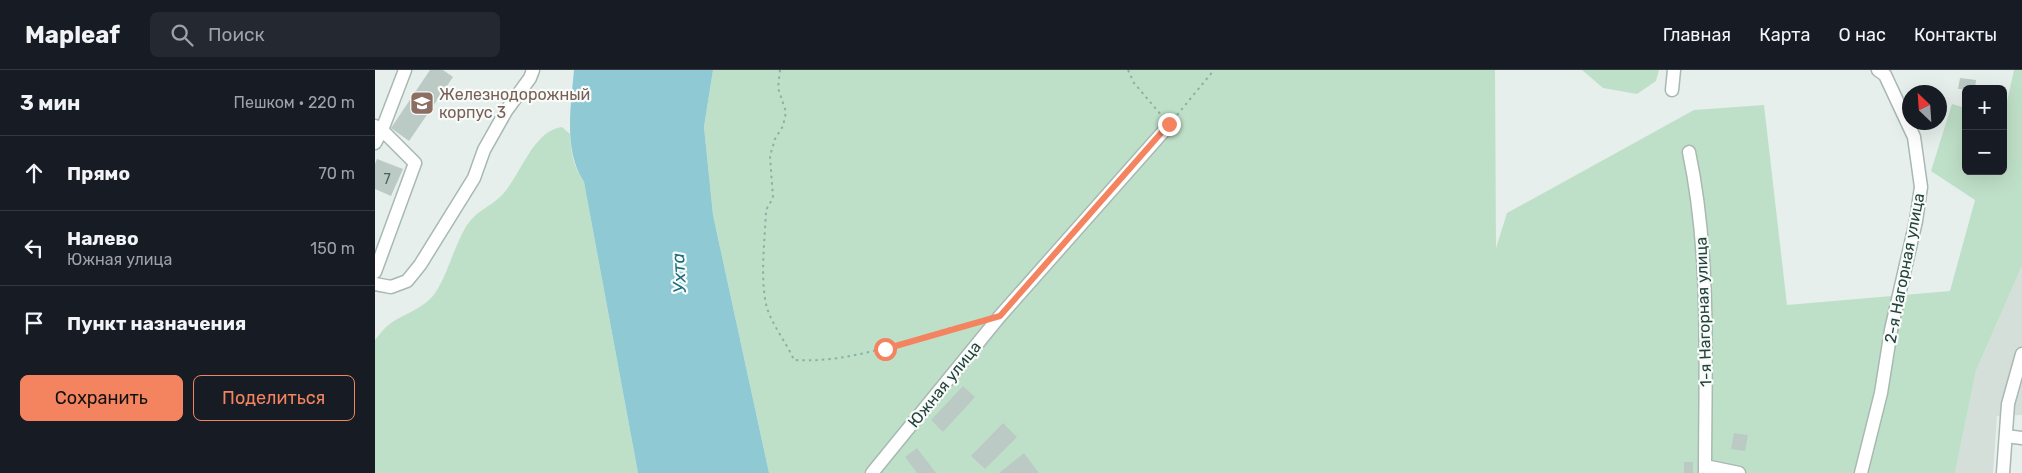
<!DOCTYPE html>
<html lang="ru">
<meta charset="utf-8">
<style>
body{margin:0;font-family:Rubik,sans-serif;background:#242831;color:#f1f3f6}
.controls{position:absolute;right:15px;top:15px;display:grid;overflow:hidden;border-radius:8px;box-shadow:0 5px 20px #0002}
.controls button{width:45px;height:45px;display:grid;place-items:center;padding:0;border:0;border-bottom:1px solid #363941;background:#171b24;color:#f1f3f6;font:25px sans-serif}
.compass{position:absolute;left:1527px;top:15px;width:45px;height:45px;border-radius:50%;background:#171b24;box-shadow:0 5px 20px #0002;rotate:335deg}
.stop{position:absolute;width:15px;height:15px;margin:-11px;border:4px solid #f4845f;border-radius:50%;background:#fff}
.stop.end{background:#f4845f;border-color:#fff;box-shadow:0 1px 5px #0008}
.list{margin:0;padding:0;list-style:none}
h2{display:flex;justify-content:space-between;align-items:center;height:65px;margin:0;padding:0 20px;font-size:21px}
h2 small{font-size:16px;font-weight:400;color:#9ea1a6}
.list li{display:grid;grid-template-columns:32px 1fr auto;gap:15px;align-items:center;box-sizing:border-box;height:75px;padding:0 20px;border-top:1px solid #363941}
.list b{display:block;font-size:19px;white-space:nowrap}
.list p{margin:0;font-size:16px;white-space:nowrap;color:#9ea1a6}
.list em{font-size:16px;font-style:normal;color:#9ea1a6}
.actions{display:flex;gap:10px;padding:15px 20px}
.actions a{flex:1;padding:11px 0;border:1px solid #f4845f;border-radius:8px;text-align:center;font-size:18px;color:#f4845f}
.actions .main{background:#f4845f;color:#111}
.icon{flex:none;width:28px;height:28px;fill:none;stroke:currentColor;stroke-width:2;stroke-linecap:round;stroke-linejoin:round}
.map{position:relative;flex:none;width:1647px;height:403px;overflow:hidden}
header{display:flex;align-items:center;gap:30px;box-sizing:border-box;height:70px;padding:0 25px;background:#171b24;border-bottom:1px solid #363941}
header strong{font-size:24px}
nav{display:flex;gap:28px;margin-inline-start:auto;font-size:18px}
.search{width:350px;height:45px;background:#242831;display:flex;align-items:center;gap:12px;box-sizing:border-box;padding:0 18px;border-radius:8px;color:#9ea1a6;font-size:19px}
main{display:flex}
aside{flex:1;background:#171b24}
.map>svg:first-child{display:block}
</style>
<header>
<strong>Mapleaf</strong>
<div class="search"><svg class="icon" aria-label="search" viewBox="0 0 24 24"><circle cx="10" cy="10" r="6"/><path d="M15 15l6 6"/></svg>Поиск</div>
<nav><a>Главная</a><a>Карта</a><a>О нас</a><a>Контакты</a></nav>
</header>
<main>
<aside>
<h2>3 мин<small>Пешком · 220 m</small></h2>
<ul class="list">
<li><svg class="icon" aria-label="ahead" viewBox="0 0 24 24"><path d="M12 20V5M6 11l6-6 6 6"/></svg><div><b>Прямо</b></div><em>70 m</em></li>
<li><svg class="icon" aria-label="left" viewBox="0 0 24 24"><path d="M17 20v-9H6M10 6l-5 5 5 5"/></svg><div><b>Налево</b><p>Южная улица</p></div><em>150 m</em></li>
<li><svg class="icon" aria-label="arrive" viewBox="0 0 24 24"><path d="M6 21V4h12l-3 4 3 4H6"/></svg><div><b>Пункт назначения</b></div></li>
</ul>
<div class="actions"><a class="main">Сохранить</a><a>Поделиться</a></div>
</aside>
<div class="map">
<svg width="1647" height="403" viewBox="0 0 1647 403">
<rect width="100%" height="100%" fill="#e6efeb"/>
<path fill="#d4dfda" d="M1647,196V345L1622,346L1618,403H1580L1601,301Z"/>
<path fill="#bfe0c8" d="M338,0H1120L1121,178L1132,143L1319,40L1389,35L1412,235L1575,221L1600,130L1556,101L1577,34L1591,38V101H1628V49L1639,0H1647V196L1601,301L1580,403H394L338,145L329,57Z
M1207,0H1284L1281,11L1262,24L1228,18Z
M187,57L195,64C196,83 198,96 209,112L263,403H0V270C5,264 10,257 16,253C29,244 45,240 57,227C70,213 80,173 92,155C101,141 115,137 126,126C146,106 157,61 187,57Z"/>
<path fill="#8ec9d4" d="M199,0H338L329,57L338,145L394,403H263L209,112C188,80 196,36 199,0Z"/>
<path fill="#bbcac4" d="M55,0H68L78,7L34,71L16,58Z
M1585,8L1601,10L1600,19H1583Z
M2,89L28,99L16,126L0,119V94Z
M588,316L600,327L568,362L556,350Z
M628,353L642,367L610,399L596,386Z
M1359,363L1373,365L1370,381L1356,379Z
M542,378L561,403H542L530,387Z
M649,383L664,403H624Z
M1309,392H1318V403H1309Z"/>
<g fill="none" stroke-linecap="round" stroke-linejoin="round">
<g stroke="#a8b8b2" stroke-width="15">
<path id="minor" d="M1297,20L1299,0
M0,56L7,60L0,73
M1314,82C1336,186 1330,296 1330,403
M0,202L40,93L7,60L30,0
M0,214L16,217L32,211L45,195L99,108L109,80L131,41L155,8L158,0
M1631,366L1647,368
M1330,396L1364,403
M497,403L625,246L795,54
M1486,403L1506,323L1516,260L1541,151L1546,117L1539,67L1510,5L1503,0
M1628,403L1633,334L1647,284"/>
</g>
<path stroke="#86b3a5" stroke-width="2" stroke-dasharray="2.5 4" stroke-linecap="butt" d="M405,0L403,18L411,42L408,56L400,69L395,86L398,128L391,140C390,170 385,205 391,234C395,252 411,272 419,290C485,294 543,264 607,250
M753,0L759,13L787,46
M802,45L839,0"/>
<use href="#minor" stroke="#fff" stroke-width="12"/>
</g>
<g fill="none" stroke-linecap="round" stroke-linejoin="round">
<path stroke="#f4845f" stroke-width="6" d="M510,279L625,246L794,54"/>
</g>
<defs>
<g id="university-square" transform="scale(1.25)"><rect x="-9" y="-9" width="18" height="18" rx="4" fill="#8d6e63" stroke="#f7fbf9"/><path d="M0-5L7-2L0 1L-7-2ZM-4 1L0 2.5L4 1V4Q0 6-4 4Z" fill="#fff"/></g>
</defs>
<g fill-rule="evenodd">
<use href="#university-square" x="47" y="33"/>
</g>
<g text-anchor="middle" stroke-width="4.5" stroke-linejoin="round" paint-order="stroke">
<g font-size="14" fill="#4a645c">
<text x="12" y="114">7</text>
</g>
<g font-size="16" fill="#785e54" stroke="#f7fbf9" text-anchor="start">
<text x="64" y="30">Железнодорожный<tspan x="64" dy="18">корпус 3</tspan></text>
</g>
<g font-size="16" fill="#24423a" stroke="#f7fbf9">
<text transform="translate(1529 198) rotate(-79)" y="6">2-я Нагорная улица</text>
<text transform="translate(1328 242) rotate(-92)" y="6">1-я Нагорная улица</text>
<text transform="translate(569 314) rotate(-51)" y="6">Южная улица</text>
</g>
<g font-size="18" font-style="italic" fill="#1c6f80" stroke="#f7fbf9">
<text transform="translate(304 203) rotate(-93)" y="6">Ухта</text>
</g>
</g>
</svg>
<div class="controls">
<button>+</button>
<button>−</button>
</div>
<svg class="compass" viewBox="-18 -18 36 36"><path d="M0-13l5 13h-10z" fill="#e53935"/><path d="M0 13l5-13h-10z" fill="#9ea1a6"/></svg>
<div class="stop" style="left:510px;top:279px"></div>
<div class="stop end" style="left:794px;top:54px"></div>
</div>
</main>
